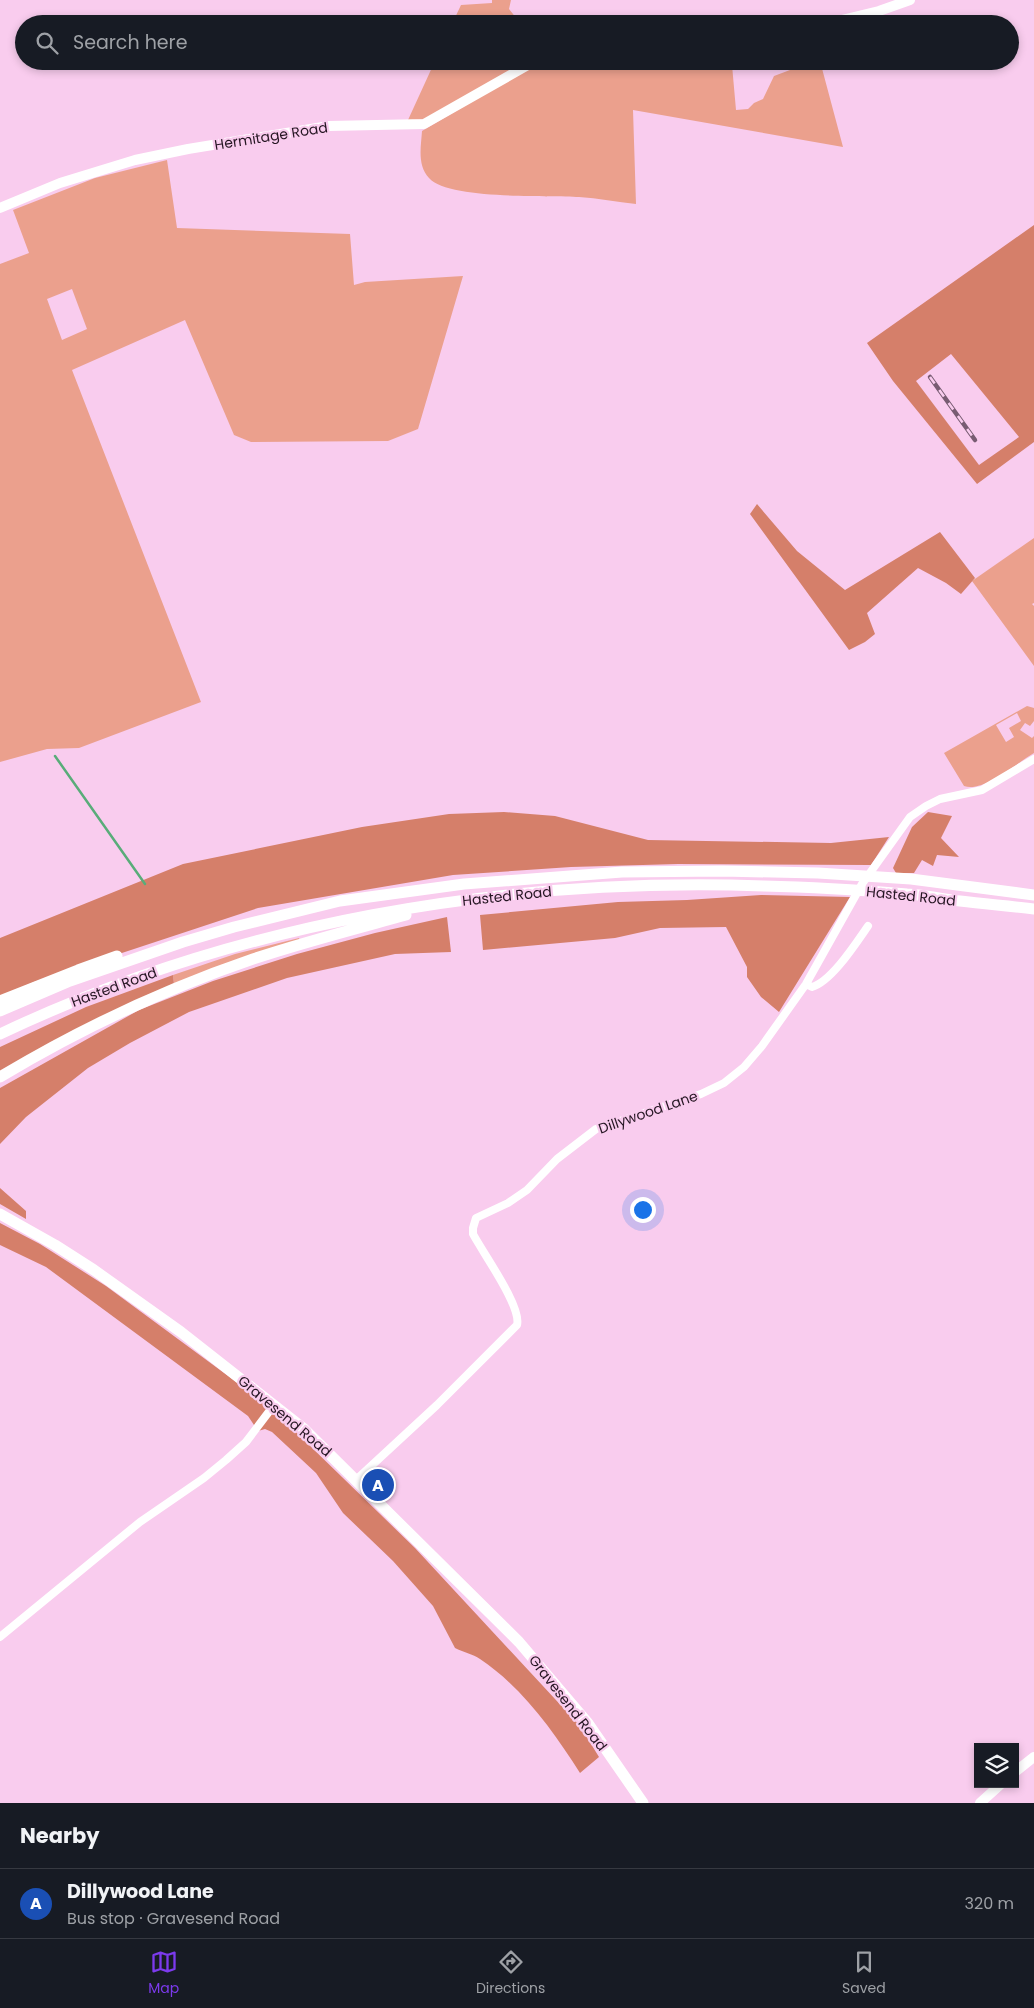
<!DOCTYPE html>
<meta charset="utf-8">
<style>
body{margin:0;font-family:Poppins,sans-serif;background:#20242c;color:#f1f3f6}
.controls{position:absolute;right:15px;bottom:15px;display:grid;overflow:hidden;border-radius:0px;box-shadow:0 2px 8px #0003}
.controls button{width:45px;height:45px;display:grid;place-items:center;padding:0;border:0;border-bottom:1px solid #363941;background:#171b24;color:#f1f3f6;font:25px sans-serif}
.you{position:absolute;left:642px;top:1209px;width:18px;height:18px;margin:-12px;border:4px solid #fff;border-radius:50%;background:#1a73e8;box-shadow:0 0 0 8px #1a73e833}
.badge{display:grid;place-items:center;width:32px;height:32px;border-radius:50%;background:#7c3aed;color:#fff;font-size:16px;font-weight:700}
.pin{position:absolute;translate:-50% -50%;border:2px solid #fff;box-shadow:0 1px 5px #0006}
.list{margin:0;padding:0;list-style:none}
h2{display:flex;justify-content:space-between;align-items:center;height:65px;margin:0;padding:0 20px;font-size:21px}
h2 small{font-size:16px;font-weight:400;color:#9ea1a6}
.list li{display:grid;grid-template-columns:32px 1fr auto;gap:15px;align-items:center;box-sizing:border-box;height:70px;padding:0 20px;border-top:1px solid #363941}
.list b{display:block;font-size:19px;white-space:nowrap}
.list p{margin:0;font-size:16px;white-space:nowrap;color:#9ea1a6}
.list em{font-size:16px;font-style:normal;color:#9ea1a6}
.icon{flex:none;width:28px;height:28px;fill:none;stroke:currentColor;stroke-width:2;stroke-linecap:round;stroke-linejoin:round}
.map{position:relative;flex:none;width:1034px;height:1803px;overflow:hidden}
.search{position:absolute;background:#171b24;box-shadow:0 2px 8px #0003;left:15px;right:15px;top:15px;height:55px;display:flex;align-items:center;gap:12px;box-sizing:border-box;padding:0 18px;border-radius:28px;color:#9ea1a6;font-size:19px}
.sheet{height:135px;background:#171b24}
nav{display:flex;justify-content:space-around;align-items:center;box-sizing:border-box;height:70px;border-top:1px solid #363941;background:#171b24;font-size:14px;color:#9ea1a6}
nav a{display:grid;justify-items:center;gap:2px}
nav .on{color:#7c3aed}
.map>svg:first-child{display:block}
</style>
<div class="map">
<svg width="1034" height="1803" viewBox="0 0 1034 1803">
<rect width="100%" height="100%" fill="#f9ccee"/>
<path fill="#eba08d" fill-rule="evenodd" d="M492,0H511L509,9L521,24H452L461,5L492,3Z
M435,61H525L432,119L408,120Z
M541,61H719V64L732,65L736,110L748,109L754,103L763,99L774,76L814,61H820L843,147L633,110L636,204C617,202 598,198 579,197C548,195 448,200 429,178C417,165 421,147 422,131Z
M167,160L177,228L350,234L354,285L365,282L463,276L418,429L388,441L251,442L234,435L185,320L72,370L201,702L79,748L47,749L0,762V264L29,253L13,210L95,178ZM72,289L87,329L62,340L47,299Z
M1034,538V603L1032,604L1034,606V666L972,581Z
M1027,706L1034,708V721L1030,726L1025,723L1020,730L1032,738L1034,736V753C1017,763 983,793 964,786L944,753ZM1017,713L1021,721L1009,728L1014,737L1006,742L996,725Z
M299,938L300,941L174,984L173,975L235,954Z"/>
<path fill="#d57f6a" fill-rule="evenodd" d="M1034,225V442L977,484L893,381L867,343ZM951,354L1019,437L979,465L916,381Z
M757,504L797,551L845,590L940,532L975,578L961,594L946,583L918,568L867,613L875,634L865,642L849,650L750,514Z
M504,812L555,816L648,840L831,843L889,837L871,865L678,864L571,867L453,875L258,908L34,982L0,997V938L183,864L362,827L449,814Z
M928,812L952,816L941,838L959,857L937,855L933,866L922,860L914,873H896L893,868L912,827Z
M761,895L850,897L779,1012L761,997L747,977V967L726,927L660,928L615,938L483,950L480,915L618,902L687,900Z
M447,917L451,952L395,954L287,978L189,1012L130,1043L88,1068L26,1117L0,1144V1088L139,1010L213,981L297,954L375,933Z
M173,975L174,984L0,1072V1047L86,1007Z
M0,1188L26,1211V1219L0,1204Z
M0,1223L40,1244L106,1286L269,1406L415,1548L580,1726L599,1757L580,1773C554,1732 522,1687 480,1659C473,1654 463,1652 455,1648L433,1606L393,1561L343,1513L316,1473L272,1432L265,1429L258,1431L248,1416L46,1267L0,1245Z"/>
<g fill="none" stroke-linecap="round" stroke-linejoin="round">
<path stroke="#59ac79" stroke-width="2.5" d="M55,756L145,884"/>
<path stroke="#fff" stroke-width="8" d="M806,984L812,987C832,981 856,943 868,926
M357,1479L437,1405L517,1325C522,1307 483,1253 473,1234V1228L476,1218L508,1203L527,1190L557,1159L596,1129L701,1094L724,1083L744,1067L762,1046L806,984L862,884L910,817L926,806L940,799L982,790L1034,759
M0,1637L140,1522L204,1478L226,1460L246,1442L274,1405"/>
<path stroke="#fff" stroke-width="10" d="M825,24L879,11L910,0
M0,208L60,183L135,160L188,149L329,126L424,124L535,61
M1015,1772L1034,1757
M980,1803L1001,1784"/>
<path stroke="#fff" stroke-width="11" d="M0,1001L78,970L117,956
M0,1011L70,981L183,942L234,927L340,901L464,884L622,872L722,871L818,873L911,879L1034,895
M0,1034C236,922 504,877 764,886C812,887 860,890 907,894C925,895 943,899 960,901C985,904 1009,906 1034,909
M0,1077C80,1029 165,989 253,959C304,942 355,929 406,915
M0,1214L55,1245L94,1270L181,1332L303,1428L519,1642L587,1722L643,1803"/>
<g stroke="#785c72" stroke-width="4.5">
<path id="rail" d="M930,377L975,440"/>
</g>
<use href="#rail" stroke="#f9ccee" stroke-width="2.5" stroke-dasharray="8" stroke-linecap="butt"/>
</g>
<g text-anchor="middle" stroke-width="4.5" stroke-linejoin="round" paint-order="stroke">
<g font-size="14" fill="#251522" stroke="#f9ccee">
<text transform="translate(271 136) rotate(-9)" y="5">Hermitage Road</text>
<text transform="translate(507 896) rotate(-6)" y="5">Hasted Road</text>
<text transform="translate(911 896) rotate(6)" y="5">Hasted Road</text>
<text transform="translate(114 987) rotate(-20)" y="5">Hasted Road</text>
<text transform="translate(648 1112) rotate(-19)" y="5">Dillywood Lane</text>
<text transform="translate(285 1416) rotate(40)" y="5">Gravesend Road</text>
<text transform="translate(568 1703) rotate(52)" y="5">Gravesend Road</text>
</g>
</g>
</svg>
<div class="controls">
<button><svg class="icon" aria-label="layers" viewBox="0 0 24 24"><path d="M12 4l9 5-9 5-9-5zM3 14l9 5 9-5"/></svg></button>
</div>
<div class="you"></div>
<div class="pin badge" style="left:378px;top:1485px;background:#1a4fb4">A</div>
<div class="search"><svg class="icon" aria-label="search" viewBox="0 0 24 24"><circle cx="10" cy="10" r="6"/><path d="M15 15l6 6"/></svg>Search here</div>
</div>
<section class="sheet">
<h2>Nearby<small></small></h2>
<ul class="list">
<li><span class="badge" style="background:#1a4fb4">A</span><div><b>Dillywood Lane</b><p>Bus stop · Gravesend Road</p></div><em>320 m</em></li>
</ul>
</section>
<nav>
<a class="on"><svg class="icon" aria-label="map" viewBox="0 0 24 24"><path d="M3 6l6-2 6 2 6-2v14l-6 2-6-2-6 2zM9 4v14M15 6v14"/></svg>Map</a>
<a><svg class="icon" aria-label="directions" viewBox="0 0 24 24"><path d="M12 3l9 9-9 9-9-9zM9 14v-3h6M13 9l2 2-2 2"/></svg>Directions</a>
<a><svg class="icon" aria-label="saved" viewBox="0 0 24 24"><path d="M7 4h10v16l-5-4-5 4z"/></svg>Saved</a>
</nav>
